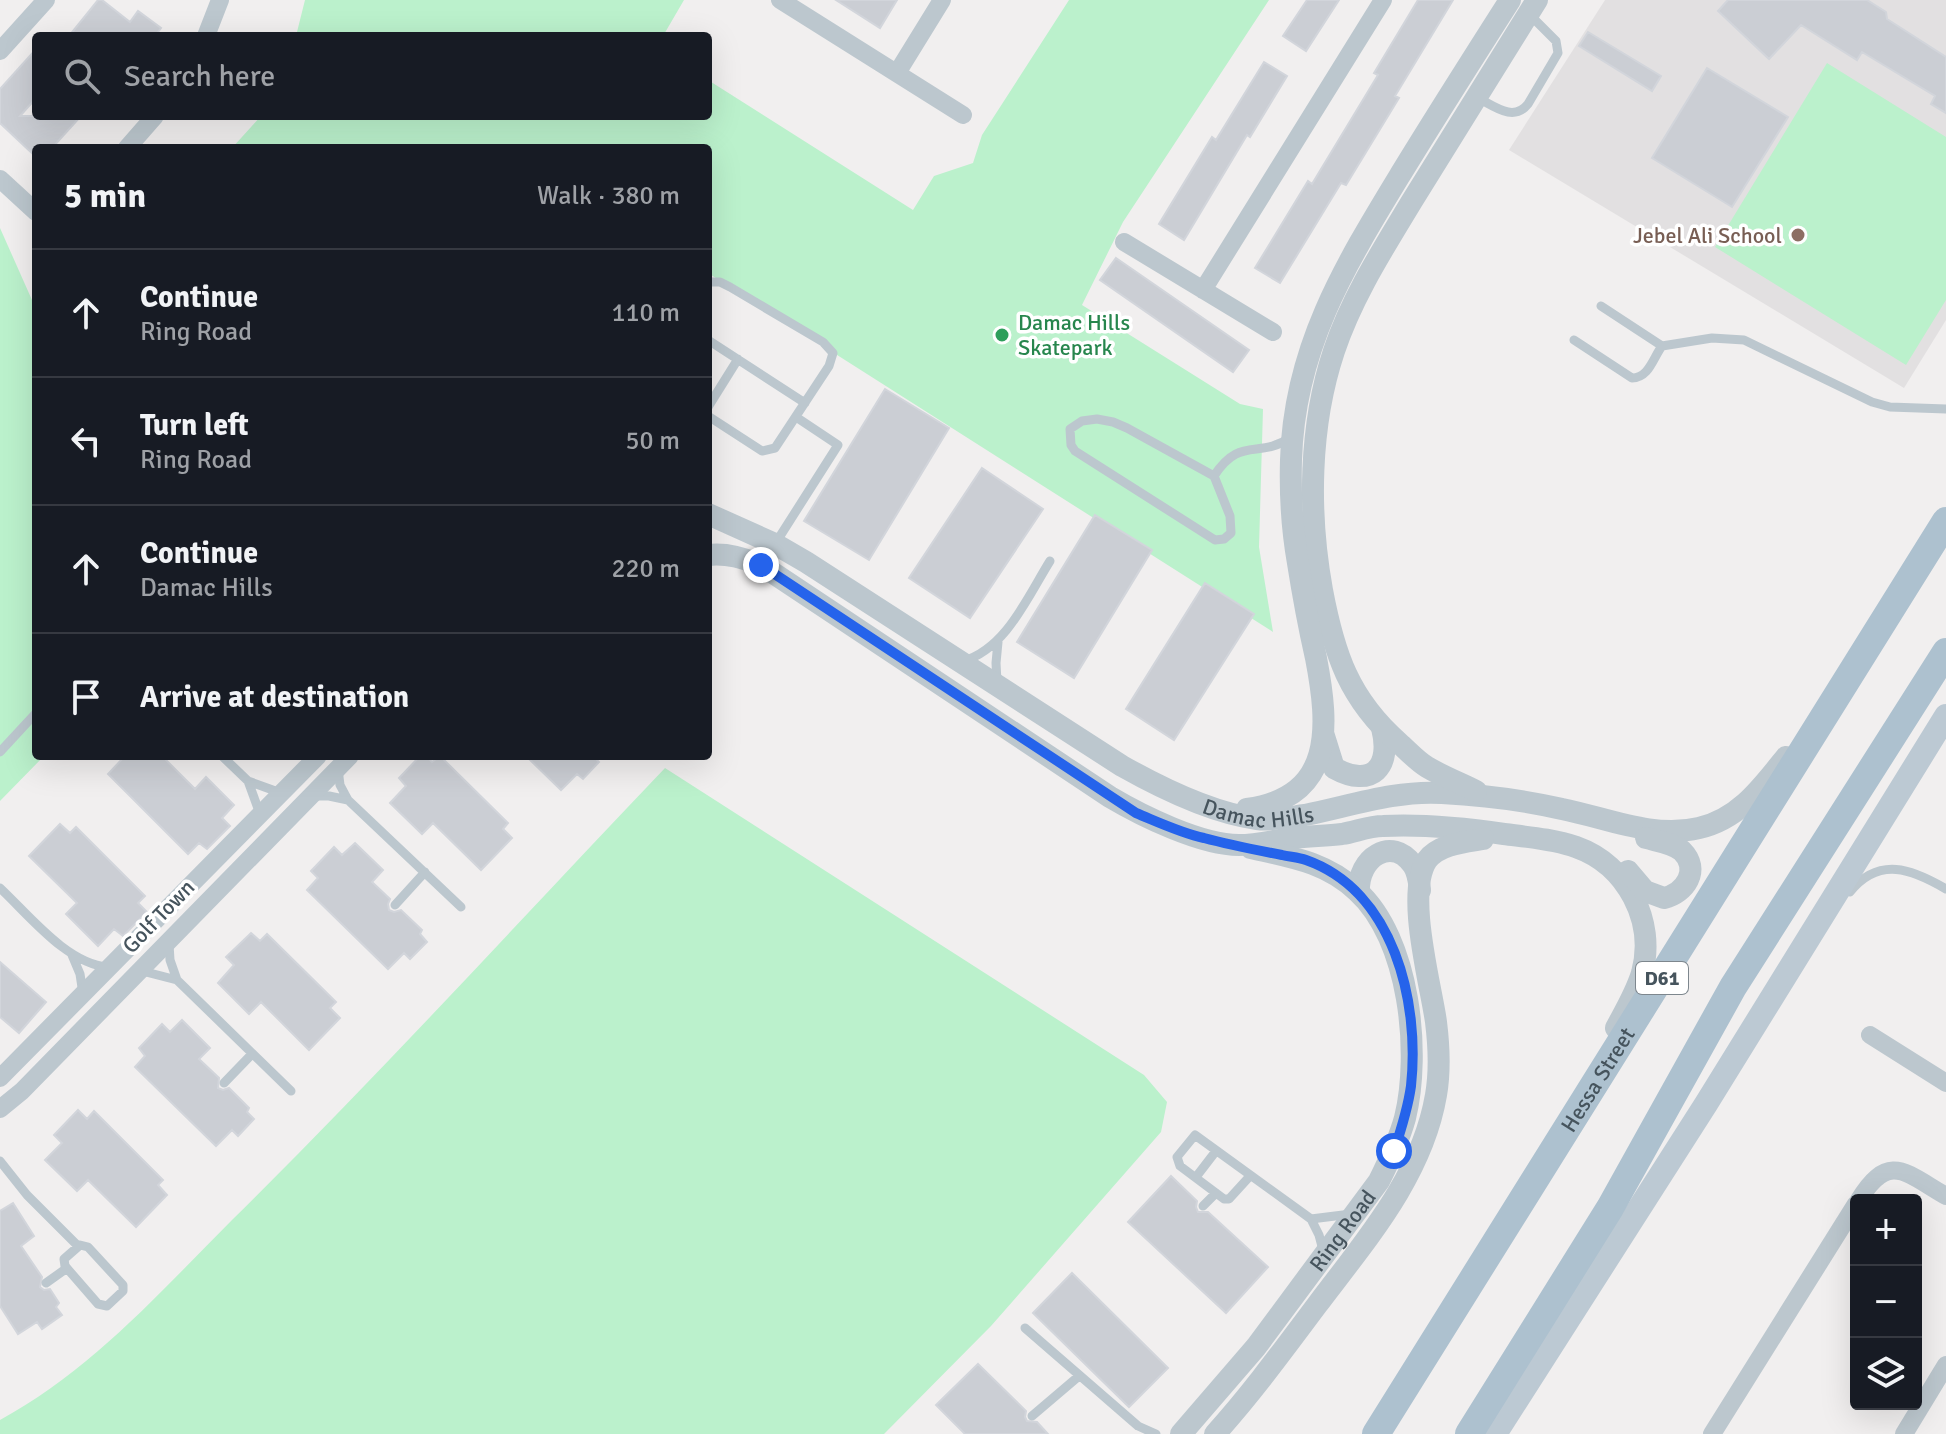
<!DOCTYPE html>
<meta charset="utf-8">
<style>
body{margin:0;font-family:Signika,sans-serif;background:#242831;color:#f1f3f6}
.controls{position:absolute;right:24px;bottom:24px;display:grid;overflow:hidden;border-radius:8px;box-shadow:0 8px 32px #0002}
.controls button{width:72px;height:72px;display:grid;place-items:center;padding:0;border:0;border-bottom:2px solid #363941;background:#171b24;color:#f1f3f6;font:40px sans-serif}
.stop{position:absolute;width:24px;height:24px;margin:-18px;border:6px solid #2563eb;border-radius:50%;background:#fff}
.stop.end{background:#2563eb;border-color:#fff;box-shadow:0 2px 8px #0008}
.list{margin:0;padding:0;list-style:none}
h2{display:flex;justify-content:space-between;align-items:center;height:104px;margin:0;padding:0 32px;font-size:34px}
h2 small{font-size:26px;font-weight:400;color:#9ea1a6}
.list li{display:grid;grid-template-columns:52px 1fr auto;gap:24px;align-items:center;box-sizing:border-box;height:128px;padding:0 32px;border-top:2px solid #363941}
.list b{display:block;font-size:30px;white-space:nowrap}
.list p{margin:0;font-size:26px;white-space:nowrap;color:#9ea1a6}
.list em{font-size:26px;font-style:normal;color:#9ea1a6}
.icon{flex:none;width:44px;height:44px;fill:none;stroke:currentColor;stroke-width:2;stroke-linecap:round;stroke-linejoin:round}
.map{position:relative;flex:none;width:1946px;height:1434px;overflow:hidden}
.search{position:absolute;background:#171b24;box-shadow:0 8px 32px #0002;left:32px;top:32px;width:680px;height:88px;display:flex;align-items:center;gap:20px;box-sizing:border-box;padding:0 28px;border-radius:8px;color:#9ea1a6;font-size:30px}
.panel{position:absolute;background:#171b24;box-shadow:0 8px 32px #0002;left:32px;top:144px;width:680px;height:616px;border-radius:8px}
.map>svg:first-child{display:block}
</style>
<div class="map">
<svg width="1946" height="1434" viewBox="0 0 1946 1434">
<rect width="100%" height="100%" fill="#f1efef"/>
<path fill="#e2e0e1" d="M1605,0H1946V320L1904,388L1509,150Z"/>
<path fill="#bbf1cc" d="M305,0H684L663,36H296Z
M1069,0H1269L1123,222L1082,305L1240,404L1263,409L1259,547L1273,632L708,273V148H232L261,116H708V80L913,210L934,176L973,163L982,135Z
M1827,63L1946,137V300L1906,365L1715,247Z
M0,228L32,300L36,301V756H44L0,801Z
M665,768L1144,1075L1167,1102L1161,1132L991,1326L884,1434H0V1420C92,1370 160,1292 233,1219C381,1073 521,919 665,768Z"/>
<path fill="#cbced4" stroke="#d2d5db" stroke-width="2" d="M98,0H102L130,22L138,11L161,28L155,36H69Z
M836,0H897L880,28Z
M1307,0H1339L1306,51L1283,36Z
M1418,0H1453L1395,96L1399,98L1346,185L1341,183L1280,283L1255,268L1308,181L1312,184L1378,75L1374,73Z
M1728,0H1867L1886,12L1887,19L1946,57V113L1931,104L1935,96L1862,52L1857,60L1801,25L1769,59L1718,11Z
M1588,32L1661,76L1652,91L1579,46Z
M36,49V98L20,116H81L52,148H36V157L0,123V89Z
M1264,62L1287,76L1250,137L1247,135L1184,240L1159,224L1212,137L1216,140Z
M1707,68L1788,117L1732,207L1652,158Z
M1116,258L1249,350L1233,372L1100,280Z
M885,389L949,428L869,560L804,521Z
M982,468L1043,509L970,618L909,578Z
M1095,515L1152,550L1074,678L1017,642Z
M1205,583L1254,614L1174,740L1126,709Z
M125,756H162L195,789L206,777L234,805L222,818L230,826L207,849L199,843L188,854L108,774Z
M420,756H426L432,762L440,756L508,823L503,829L512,838L481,870L433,823L422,834L390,803L406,786L399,778Z
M526,756H593L599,762L583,779L577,774L561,790Z
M60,824L70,833L76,827L145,896L138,903L147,912L123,936L114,929L98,946L66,914L77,903L29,856Z
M355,843L383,870L372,882L390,899L388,904L389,910L394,912L401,910L422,930L420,934L427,942L410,959L404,953L388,969L307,890L318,878L311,871L334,847L342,855Z
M251,933L260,941L267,934L336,1002L330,1008L340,1018L309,1050L261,1002L249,1014L218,983L234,965L226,957Z
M0,962L46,1002L19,1033L0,1017Z
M182,1020L210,1048L199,1059L219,1078L218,1088L223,1090L229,1088L249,1108L247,1112L254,1119L238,1136L232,1130L216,1146L135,1067L145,1056L139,1048L162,1024L170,1032Z
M78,1110L87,1119L94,1111L163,1180L158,1185L167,1195L136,1227L88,1180L77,1191L45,1160L62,1143L54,1135Z
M1171,1176L1197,1201L1196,1207L1198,1212H1208L1268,1267L1226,1313L1128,1222Z
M13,1203L34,1236L21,1246L42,1277L40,1287L44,1290L50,1289L59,1303L56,1307L62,1315L42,1329L37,1322L18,1334L0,1306V1211Z
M1072,1273L1168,1368L1129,1407L1033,1313Z
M978,1364L1026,1411L1025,1417L1027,1421L1037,1422L1048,1434H965L936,1405Z"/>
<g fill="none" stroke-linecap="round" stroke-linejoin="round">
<path stroke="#bcc7ce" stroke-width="9" d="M1476,97C1493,105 1513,123 1528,104L1558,53L1556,41L1530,15
M708,282H720L730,287L823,342L833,353L829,366L775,448L762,451L708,416
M1601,306L1662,346
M708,340L805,403
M1574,340L1632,378C1649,378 1653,358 1662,346L1712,338L1744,340L1872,402L1890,407L1946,409
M708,407L738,359
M1097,419L1113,422L1127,428L1214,476L1230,516L1231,533L1224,539L1215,540L1075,451L1071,445L1070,429L1082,421Z
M1214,476C1240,435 1259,460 1291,437
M775,544L838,445L796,417
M963,661C1006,649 1028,596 1050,561
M997,682L996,663L998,642
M0,752L36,713
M222,756L248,781L281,793
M338,769L340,785L348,800L461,907
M248,781L260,814
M312,796H329L348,800
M0,888C29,915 67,964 108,967
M1850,892C1879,856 1912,869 1946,889
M395,905L425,872
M169,944L170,960L177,980L291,1091
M72,955L80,974L83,994
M142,971L177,980
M224,1083L252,1054
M0,1161L27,1195L78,1246
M1250,1176L1229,1199H1224L1180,1166L1177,1157L1195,1135L1311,1219L1319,1235L1323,1250
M1196,1177L1216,1151
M1203,1206L1216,1193
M1311,1219L1351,1214
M80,1245L88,1247L123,1285V1291L107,1306L98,1304L65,1266L64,1259Z
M46,1283L67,1268
M1025,1328L1138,1426L1156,1434
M1032,1416L1079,1376"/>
<path stroke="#bcc7ce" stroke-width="18" d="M780,0L963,115
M206,36L220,0
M0,51L46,0
M897,73L942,0
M127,148L155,116
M0,179L36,212
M1124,242L1273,332
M1203,290L1383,0
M1870,1035L1946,1083
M0,1078L318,756
M0,1109L22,1091L350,756
M1859,1200C1889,1151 1906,1173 1946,1196
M1712,1434L1856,1204
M1904,1434L1946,1365"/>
<g stroke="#bcc7ce" stroke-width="22">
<path id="s1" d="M708,514L775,544L806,562L1122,766C1161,788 1212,813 1257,819C1272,821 1290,817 1305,815C1350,806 1396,790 1442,793C1482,795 1523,800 1562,809C1607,818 1653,839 1699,828C1739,819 1762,787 1786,757"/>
<path d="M708,555C728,553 743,558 761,565L1110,797C1142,816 1201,845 1239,845C1257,845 1276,840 1293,838C1309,836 1326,836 1342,834C1355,832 1369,826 1383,826C1423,824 1464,828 1504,834C1527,837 1553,839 1576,847C1627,865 1656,921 1642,973C1636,993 1625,1011 1616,1028"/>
<path d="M1324,736L1334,768C1372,789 1392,767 1382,728"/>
<path d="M1476,791C1460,783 1442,776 1427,767C1417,761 1408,751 1399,743C1349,699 1334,654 1322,590C1308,513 1309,426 1334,351C1352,297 1383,249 1412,201C1453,134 1496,67 1537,0"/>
<path d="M1247,809C1335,797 1329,726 1316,658C1309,627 1303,595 1298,563C1292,529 1290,495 1291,460C1294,349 1344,267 1400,175C1436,116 1473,58 1510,0"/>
<path d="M1628,871L1645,891L1664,898C1685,893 1701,870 1682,851C1673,843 1657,841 1646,838"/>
<path d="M1359,892C1357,858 1392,835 1413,865C1418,872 1419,882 1420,890"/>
<path id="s2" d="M1181,1434L1256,1347L1379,1181C1389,1161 1399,1140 1405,1118C1421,1053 1410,939 1357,891C1326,862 1291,857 1251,848"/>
<path d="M1215,1434C1252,1393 1284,1349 1317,1305C1365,1241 1422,1177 1436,1095C1440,1072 1439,1046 1436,1022C1431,985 1405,893 1427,860C1439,844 1465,842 1483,839"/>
</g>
<path stroke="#bcc9d3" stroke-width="24" d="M1495,1434L1706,1104L1946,716"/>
<g stroke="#adc1cf" stroke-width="28">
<path id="s3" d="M1376,1434L1946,521"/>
<path d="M1469,1434L1610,1208L1733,987L1946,652"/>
</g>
</g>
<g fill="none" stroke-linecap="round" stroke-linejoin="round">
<path stroke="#2563eb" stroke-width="10" d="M761,565L1136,813C1158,822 1181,833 1204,838C1230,845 1256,850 1282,855C1290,857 1298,857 1306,860C1394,891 1420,1002 1411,1086C1408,1108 1401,1130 1394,1151"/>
</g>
<circle fill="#8d6e63" stroke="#fff" stroke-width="3" cx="1798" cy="235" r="8"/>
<circle fill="#2e9e5b" stroke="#fff" stroke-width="3" cx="1002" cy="335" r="8"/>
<g text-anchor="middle" stroke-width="7" stroke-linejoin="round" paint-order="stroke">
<rect fill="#fff" stroke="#7e878e" stroke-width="2" x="1636" y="962" width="52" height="32" rx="6"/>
<g font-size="20" font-weight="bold" fill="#46545d">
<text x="1662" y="985">D61</text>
</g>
<g font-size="22" fill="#785e54" stroke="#fff" text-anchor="end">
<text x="1782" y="243">Jebel Ali School</text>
</g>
<g font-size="22" fill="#27864d" stroke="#fff" text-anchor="start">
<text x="1018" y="330">Damac Hills<tspan x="1018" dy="25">Skatepark</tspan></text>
</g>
<g font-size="22" fill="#46545d" stroke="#fff">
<text dy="8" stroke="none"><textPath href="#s1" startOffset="632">Damac Hills</textPath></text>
<text transform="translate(158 916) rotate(-46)" y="8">Golf Town</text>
<text dy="8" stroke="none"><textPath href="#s3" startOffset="418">Hessa Street</textPath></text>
<text dy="8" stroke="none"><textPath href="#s2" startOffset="260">Ring Road</textPath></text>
</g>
</g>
</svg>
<div class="controls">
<button>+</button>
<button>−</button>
<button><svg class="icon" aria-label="layers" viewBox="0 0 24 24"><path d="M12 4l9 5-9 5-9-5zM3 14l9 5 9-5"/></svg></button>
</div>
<div class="stop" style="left:1394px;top:1151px"></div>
<div class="stop end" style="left:761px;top:565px"></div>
<div class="search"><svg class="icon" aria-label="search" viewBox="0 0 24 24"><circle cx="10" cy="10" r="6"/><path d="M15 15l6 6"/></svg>Search here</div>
<section class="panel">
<h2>5 min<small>Walk · 380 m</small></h2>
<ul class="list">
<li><svg class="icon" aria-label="ahead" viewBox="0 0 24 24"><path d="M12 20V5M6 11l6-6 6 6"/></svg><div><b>Continue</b><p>Ring Road</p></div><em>110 m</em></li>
<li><svg class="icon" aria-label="left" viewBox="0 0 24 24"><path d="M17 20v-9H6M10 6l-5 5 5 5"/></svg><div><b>Turn left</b><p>Ring Road</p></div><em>50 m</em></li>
<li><svg class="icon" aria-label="ahead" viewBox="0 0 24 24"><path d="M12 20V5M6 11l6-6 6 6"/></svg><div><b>Continue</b><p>Damac Hills</p></div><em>220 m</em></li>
<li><svg class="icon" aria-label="arrive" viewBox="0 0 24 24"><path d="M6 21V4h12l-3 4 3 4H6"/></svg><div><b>Arrive at destination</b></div></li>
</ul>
</section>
</div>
